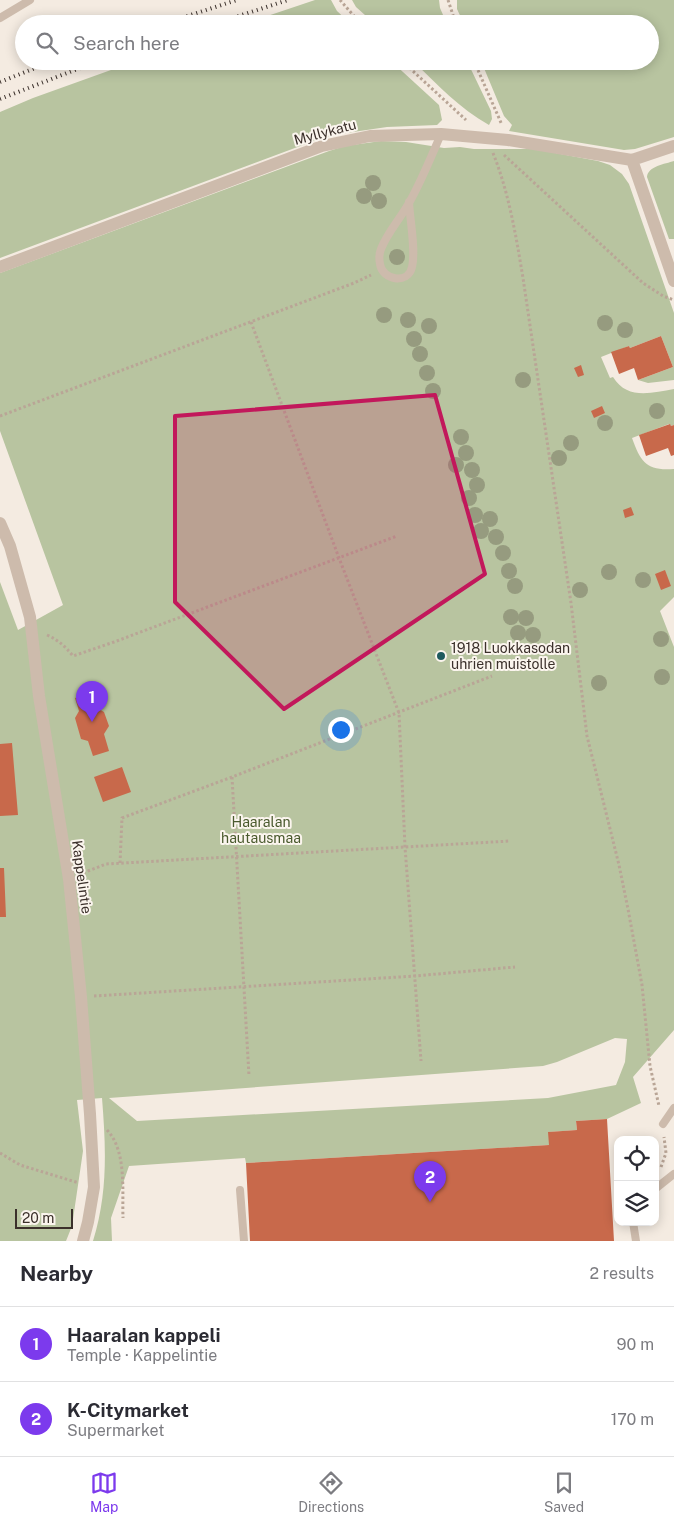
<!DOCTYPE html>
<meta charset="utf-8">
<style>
body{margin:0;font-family:"Public Sans",sans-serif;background:#f2f2f3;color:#2b2b33}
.controls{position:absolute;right:15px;bottom:15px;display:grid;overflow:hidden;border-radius:10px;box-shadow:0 2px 12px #0003}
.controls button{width:45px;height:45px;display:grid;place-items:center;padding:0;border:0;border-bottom:1px solid #e1e1e2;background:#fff;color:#2b2b33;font:25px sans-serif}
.scale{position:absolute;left:15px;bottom:12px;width:58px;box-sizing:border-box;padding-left:5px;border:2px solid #3b302b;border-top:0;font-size:14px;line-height:18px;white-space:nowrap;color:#3b302b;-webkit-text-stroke:4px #fbf5ee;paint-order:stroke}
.you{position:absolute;left:340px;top:729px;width:18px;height:18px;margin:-12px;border:4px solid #fff;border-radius:50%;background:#1a73e8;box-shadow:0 0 0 8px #1a73e833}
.badge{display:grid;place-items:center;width:32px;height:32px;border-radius:50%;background:#7c3aed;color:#fff;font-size:16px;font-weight:700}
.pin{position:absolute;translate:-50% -41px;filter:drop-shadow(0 1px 2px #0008)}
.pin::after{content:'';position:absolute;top:26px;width:18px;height:15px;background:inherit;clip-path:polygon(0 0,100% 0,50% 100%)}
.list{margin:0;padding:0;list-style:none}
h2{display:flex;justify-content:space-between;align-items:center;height:65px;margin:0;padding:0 20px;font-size:21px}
h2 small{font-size:16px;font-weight:400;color:#7c7c81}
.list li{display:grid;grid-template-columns:32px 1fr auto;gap:15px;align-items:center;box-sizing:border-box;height:75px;padding:0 20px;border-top:1px solid #e1e1e2}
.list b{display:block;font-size:19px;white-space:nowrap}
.list p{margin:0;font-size:16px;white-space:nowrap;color:#7c7c81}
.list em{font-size:16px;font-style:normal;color:#7c7c81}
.icon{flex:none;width:28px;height:28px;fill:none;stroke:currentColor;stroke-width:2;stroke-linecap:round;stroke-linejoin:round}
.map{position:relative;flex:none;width:674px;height:1241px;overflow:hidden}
.search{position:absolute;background:#fff;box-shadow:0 2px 12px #0003;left:15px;right:15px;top:15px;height:55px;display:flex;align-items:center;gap:12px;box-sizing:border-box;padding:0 18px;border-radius:28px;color:#7c7c81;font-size:19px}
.sheet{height:215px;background:#fff}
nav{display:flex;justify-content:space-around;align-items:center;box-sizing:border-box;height:70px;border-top:1px solid #e1e1e2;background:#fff;font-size:14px;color:#7c7c81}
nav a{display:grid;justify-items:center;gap:2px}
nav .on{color:#7c3aed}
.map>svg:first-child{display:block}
</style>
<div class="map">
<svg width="674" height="1241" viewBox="0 0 674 1241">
<rect width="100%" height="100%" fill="#f4ebe1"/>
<path fill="#b8c4a0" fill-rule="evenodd" d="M315,0H331L337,11L351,24H244Z
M352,0H439L440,8L447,24H375L356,7Z
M457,0H674V137L635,149L624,150L509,131L512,125L504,116L481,61H650V24H464L457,9Z
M136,61H391L439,105L442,120L437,125L387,127L346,133L319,139L0,258V112L33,98Z
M413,61H467L491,111L492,119L489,125C460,109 437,84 413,61Z
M381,141L406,142L444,148L460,147L474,149H534L598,161L610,165L622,174L629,184L674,313V380L648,383L638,380L673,367L661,336L630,348L629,346L601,357L610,378L613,377C627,400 651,393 674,389V425L671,426L669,424L632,438C641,463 647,471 674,469V597L660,611L674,647V1030L633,1077L641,1103L607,1119L576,1121L577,1130L549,1132V1145L246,1163L245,1158L129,1166L111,1218L112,1241H93C108,1193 106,1148 102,1098L77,1100L83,1151L72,1226L66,1241H0V582L18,630L63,605L0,431V273L329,151L345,146ZM615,1038L627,1039L625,1062L616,1085L548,1098L137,1121L109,1098L543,1066L557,1062Z
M674,161V239H669L647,177C648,166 665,164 674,161Z"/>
<path fill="#c8694b" d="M661,336L673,367L638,380L634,368L619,374L611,352L629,346L630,348Z
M581,365L584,375L578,377L574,368Z
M602,406L605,413L594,418L591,411Z
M670,424L671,426L674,425V455L671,456L668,448L646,456L639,435Z
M631,507L634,515L625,518L623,510Z
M665,570L671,586L661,590L655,574Z
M88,694L92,705L104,712L109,726L104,734L109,751L93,756L88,741L81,739L75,718L79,711L75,698Z
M12,743L18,815L0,816V744Z
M122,767L131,792L103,802L94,777Z
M0,868H4L6,917H0Z
M607,1119L614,1241H250L246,1163L549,1145L548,1132L577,1130L576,1121Z"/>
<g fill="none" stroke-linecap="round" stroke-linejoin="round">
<path stroke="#b9a596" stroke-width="3" stroke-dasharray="2.5 2.5" stroke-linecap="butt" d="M340,0L361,24
M448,0L456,24
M402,61L466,120
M474,61L502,125
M493,153C509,193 516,236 523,278L571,603L587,736L619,865L628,909L642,985L650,1066L659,1106
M504,155L643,283L663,296L674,300
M251,322L339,558L399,713L405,847L421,1061
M0,416L354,283L371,275
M47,635C58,640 65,646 73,656L114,642L397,536
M232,777L249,1076
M120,863L122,818L232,777L492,676
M83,873L106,864L510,841
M94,996L415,976L515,967
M107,1130C127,1151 122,1191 123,1218
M0,1153L20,1165L79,1183
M661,1167L666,1153L664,1137"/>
<path stroke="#cdbbac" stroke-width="8" d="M0,18L30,0
M409,202C410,220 416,251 412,267C408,285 382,280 380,264C379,259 379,254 381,249C387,233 400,219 409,203C421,182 431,157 441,134
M663,1124L674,1108
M655,1189L674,1174
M240,1190L244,1241
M633,1222L636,1241"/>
<path stroke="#cdbbac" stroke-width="12" d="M632,160L674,281
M0,267L322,146L370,136L441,134L508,140L632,160L674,146
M0,523L10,546L30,617L39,696L69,879L81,997L90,1114L94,1187L88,1222L83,1241"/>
<path stroke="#3b302b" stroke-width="4" stroke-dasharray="1 4" stroke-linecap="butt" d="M163,24L237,0
M214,24L288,0
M0,82L53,61
M0,99L98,61"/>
</g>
<g fill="#969b7f">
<circle cx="373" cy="183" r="8"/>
<circle cx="364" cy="196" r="8"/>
<circle cx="379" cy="201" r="8"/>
<circle cx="397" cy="257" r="8"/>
<circle cx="384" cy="315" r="8"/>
<circle cx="408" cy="320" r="8"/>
<circle cx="605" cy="323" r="8"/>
<circle cx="429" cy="326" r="8"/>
<circle cx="625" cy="330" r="8"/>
<circle cx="414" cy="339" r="8"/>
<circle cx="420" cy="354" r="8"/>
<circle cx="427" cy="373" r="8"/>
<circle cx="523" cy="380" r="8"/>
<circle cx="433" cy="391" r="8"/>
<circle cx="657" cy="411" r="8"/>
<circle cx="605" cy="423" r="8"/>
<circle cx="461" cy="437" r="8"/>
<circle cx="571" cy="443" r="8"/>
<circle cx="466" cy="453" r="8"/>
<circle cx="559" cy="458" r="8"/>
<circle cx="456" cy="465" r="8"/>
<circle cx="472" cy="470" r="8"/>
<circle cx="477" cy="485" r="8"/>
<circle cx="469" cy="498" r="8"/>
<circle cx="475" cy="515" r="8"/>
<circle cx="490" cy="519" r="8"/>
<circle cx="481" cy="531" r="8"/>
<circle cx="496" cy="537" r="8"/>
<circle cx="503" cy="553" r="8"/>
<circle cx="509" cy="571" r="8"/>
<circle cx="609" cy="572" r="8"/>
<circle cx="643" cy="580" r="8"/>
<circle cx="515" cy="586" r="8"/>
<circle cx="580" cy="590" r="8"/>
<circle cx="511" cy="617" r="8"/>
<circle cx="526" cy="618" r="8"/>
<circle cx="518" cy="633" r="8"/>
<circle cx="533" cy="635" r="8"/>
<circle cx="661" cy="639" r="8"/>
<circle cx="662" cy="677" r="8"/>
<circle cx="599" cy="683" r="8"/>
</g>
<path fill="#c2185b" fill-opacity="0.2" stroke="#c2185b" stroke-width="4" stroke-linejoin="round" d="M435,395L485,574L284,709L175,602V416Z"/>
<circle fill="#1f5a5e" stroke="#fbf5ee" stroke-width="2" cx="441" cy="656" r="5"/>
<g text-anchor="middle" stroke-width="4" stroke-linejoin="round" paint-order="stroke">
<g font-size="14" fill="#3b302b" stroke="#fbf5ee">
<text transform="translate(325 132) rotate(-15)" y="5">Myllykatu</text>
<text transform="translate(82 877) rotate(82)" y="5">Kappelintie</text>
</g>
<g font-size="14" fill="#3b302b" stroke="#fbf5ee" text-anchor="start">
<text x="451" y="653">1918 Luokkasodan<tspan x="451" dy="16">uhrien muistolle</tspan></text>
</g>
<g font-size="14" fill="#4a5a2e" stroke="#fbf5ee">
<text x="261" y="827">Haaralan<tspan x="261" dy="16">hautausmaa</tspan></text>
</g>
</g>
</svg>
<div class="controls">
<button><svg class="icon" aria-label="locate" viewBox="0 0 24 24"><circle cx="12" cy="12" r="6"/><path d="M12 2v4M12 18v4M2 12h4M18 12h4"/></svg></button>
<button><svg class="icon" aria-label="layers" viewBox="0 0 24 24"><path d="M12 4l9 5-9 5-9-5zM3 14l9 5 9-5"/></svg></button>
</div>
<div class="scale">20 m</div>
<div class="you"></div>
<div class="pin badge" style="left:92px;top:722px">1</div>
<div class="pin badge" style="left:430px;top:1202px">2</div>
<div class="search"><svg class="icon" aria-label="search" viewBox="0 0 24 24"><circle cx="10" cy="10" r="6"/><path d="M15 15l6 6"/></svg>Search here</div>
</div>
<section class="sheet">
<h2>Nearby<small>2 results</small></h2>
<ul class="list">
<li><span class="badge">1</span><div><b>Haaralan kappeli</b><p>Temple · Kappelintie</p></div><em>90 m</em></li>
<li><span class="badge">2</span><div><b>K-Citymarket</b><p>Supermarket</p></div><em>170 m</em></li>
</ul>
</section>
<nav>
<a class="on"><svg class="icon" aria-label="map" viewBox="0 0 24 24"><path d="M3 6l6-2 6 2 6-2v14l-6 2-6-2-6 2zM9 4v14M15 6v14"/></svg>Map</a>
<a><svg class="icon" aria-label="directions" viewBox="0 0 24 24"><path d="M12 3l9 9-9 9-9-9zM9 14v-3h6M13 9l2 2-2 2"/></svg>Directions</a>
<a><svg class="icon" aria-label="saved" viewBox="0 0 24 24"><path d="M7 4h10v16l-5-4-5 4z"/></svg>Saved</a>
</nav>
